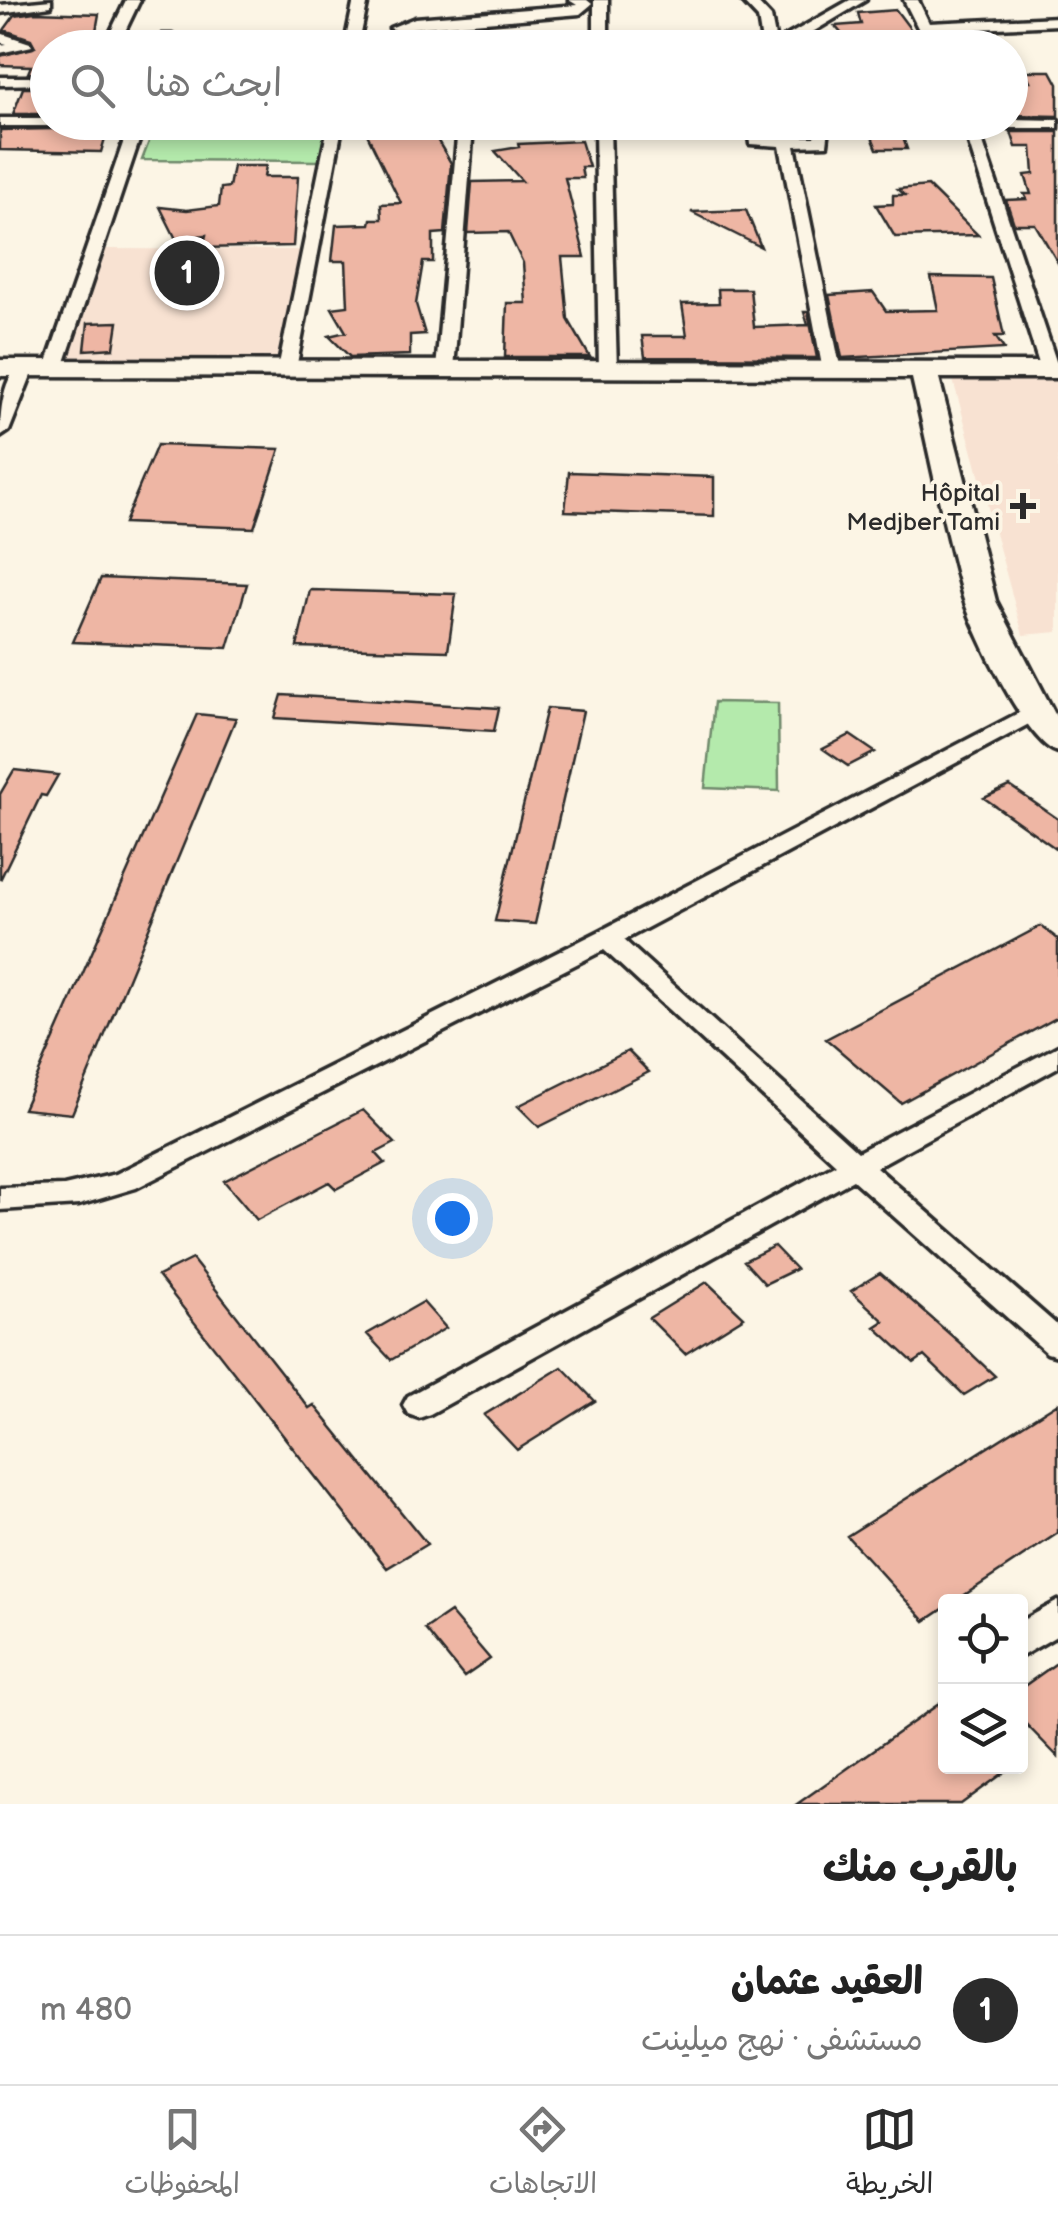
<!DOCTYPE html>
<html lang="ar">
<meta charset="utf-8">
<style>
body{margin:0;font-family:"Balsamiq Sans","Playpen Sans Arabic",sans-serif;background:#f6f6f6;color:#222;direction:rtl}
.controls{position:absolute;right:30px;bottom:30px;display:grid;overflow:hidden;border-radius:10px;box-shadow:0 5px 15px #0003}
.controls button{width:90px;height:90px;display:grid;place-items:center;padding:0;border:0;border-bottom:2px solid #e0e0e0;background:#fff;color:#222;font:50px sans-serif}
.you{position:absolute;left:452px;top:1218px;width:35px;height:35px;margin:-25px;border:8px solid #fff;border-radius:50%;background:#1a73e8;box-shadow:0 0 0 15px #1a73e833}
.badge{display:grid;place-items:center;width:65px;height:65px;border-radius:50%;background:#2b2b2b;color:#fff;font-size:32px;font-weight:700}
.pin{position:absolute;translate:-50% -50%;border:5px solid #fff;box-shadow:0 2px 10px #0006}
.list{margin:0;padding:0;list-style:none}
h2{display:flex;justify-content:space-between;align-items:center;height:130px;margin:0;padding:0 40px;font-size:42px}
h2 small{font-size:32px;font-weight:400;color:#767676}
.list li{display:grid;grid-template-columns:65px 1fr auto;gap:30px;align-items:center;box-sizing:border-box;height:150px;padding:0 40px;border-top:2px solid #e0e0e0}
.list b{display:block;font-size:38px;white-space:nowrap}
.list p{margin:0;font-size:32px;white-space:nowrap;color:#767676}
.list em{font-size:32px;font-style:normal;color:#767676}
.icon{flex:none;width:55px;height:55px;fill:none;stroke:currentColor;stroke-width:2;stroke-linecap:round;stroke-linejoin:round}
.map{position:relative;flex:none;width:1058px;height:1804px;overflow:hidden;direction:ltr}
.search{position:absolute;background:#fff;box-shadow:0 5px 15px #0003;left:30px;right:30px;top:30px;height:110px;display:flex;align-items:center;gap:25px;box-sizing:border-box;padding:0 35px;border-radius:55px;color:#767676;font-size:38px}
.sheet{height:280px;background:#fff}
nav{display:flex;justify-content:space-around;align-items:center;box-sizing:border-box;height:140px;border-top:2px solid #e0e0e0;background:#fff;font-size:28px;color:#767676}
nav a{display:grid;justify-items:center;gap:5px}
nav .on{color:#2b2b2b}
.map>svg:first-child{display:block}
</style>
<div class="map">
<svg width="1058" height="1804" viewBox="0 0 1058 1804">
<rect width="100%" height="100%" fill="#fcf5e5"/>
<filter id="ink" filterUnits="userSpaceOnUse"><feTurbulence type="fractalNoise" baseFrequency=".01" numOctaves="2"/><feDisplacementMap in="SourceGraphic" scale="20" xChannelSelector="R" yChannelSelector="G"/><feConvolveMatrix kernelMatrix="1 2 1 2 8 2 1 2 1" color-interpolation-filters="sRGB"/></filter>
<g filter="url(#ink)">
<path fill="#f8e2d2" d="M104,249L303,250L276,364L65,363Z
M1058,379V632L1023,635L953,380Z"/>
<path fill="#b4eaac" stroke="#708a6c" stroke-width="2.5" d="M153,131L325,132L319,161L142,160Z
M714,702L778,703L779,791L705,788Z"/>
<path fill="#eeb6a4" stroke="#2b2b2b" stroke-width="2.5" d="M896,10L920,42L914,43L918,48H854L835,26L861,24L858,13Z
M34,12L99,14L93,48H48V74L28,73L31,66L0,65V56L35,47L31,39L4,30L15,15Z
M1025,71H1051L1058,84V116L1010,115V80L1030,81Z
M23,88H48V114H13Z
M108,128L101,152L0,150V130Z
M432,131L451,163L445,233L433,234V262H423L416,304L425,334L410,335V355L350,357L329,336L346,332L332,308L348,306L346,261H332L336,225L370,224L371,219H382L381,204L401,203L366,132Z
M870,132H901L907,149H877Z
M1011,132H1058V263L1035,224H1014L1006,200L1027,199L1024,194H1031L1025,175L1034,174L1032,147H1016Z
M581,141L589,167H581L583,178H565L585,257H562L568,319L590,357H505L507,303H526L523,263L508,232L468,233L472,182L522,181L495,151L519,147L518,144Z
M233,166H266L264,177H298L293,246L203,248L206,235L176,239L160,207L187,210L219,206L221,188L229,187Z
M928,186L978,235L895,237L876,205L893,204V195H905L898,189Z
M746,210L761,247L691,212Z
M931,277L991,278L1004,336H995L1004,349L842,358L829,295L873,292L886,311L938,310Z
M718,289H750L754,327L808,325L804,312H808L817,358L645,357L642,336H687L682,304L719,303Z
M118,322L114,348L85,350L88,323Z
M157,445L280,449L254,528L124,523Z
M569,472L714,477V516L565,511Z
M101,578L173,581L247,584L228,648L73,642Z
M310,590L456,594L448,651L297,647Z
M282,695L499,708L494,731L275,718Z
M547,708L583,711L535,924L495,921Z
M197,714L236,718L72,1114L23,1109Z
M850,735L875,752L848,766L823,749Z
M14,770L58,775L46,796L41,795L0,880V794Z
M1010,786L1058,819V850L984,798Z
M1041,926L1058,939V1017L901,1103L826,1039Z
M628,1051L649,1072L539,1127L518,1106Z
M363,1110L395,1143L376,1153L385,1163L336,1189L329,1182L257,1220L224,1181Z
M774,1246L796,1269L765,1284L744,1261Z
M192,1259L309,1408L314,1405L427,1544L387,1568L158,1276Z
M880,1273L960,1343L995,1376L964,1395L924,1356L914,1363L875,1327L884,1321L851,1291Z
M707,1282L744,1317L685,1354L649,1318Z
M423,1302L446,1328L391,1360L367,1334Z
M562,1367L595,1401L517,1450L484,1415Z
M1058,1403V1533L954,1602H946V1607L925,1621L847,1536Z
M450,1612L490,1659L464,1677L425,1629Z
M1058,1662V1757L1020,1718V1689Z
M946,1699V1766H1013L961,1804H797Z"/>
<g fill="none" stroke-linecap="round" stroke-linejoin="round">
<g stroke="#2b2b2b" stroke-width="7">
<path id="minor" d="M51,0V6L0,13V5Z
M126,0H140L117,48H103Z
M354,0H368L358,48H344Z
M569,0H587L592,4L580,14L411,28L469,48H446L390,28L415,18L577,5Z
M594,0H608V48H594Z
M741,0H755L771,17L776,42L850,0H866L786,48H763L758,18Z
M904,0H918L929,23L1058,17V25L933,31L942,48H928Z
M0,33L30,43L32,46L0,53V45L7,44L0,42Z
M162,35H172L171,48H157Z
M0,77H43L48,78V84L0,85Z
M0,118H48V122H55L48,126H0Z
M1010,119L1058,120V128H978L1058,367L1056,374L1050,375L1041,370L964,128H829L827,145L795,146L841,371L832,376L823,371L780,146L750,144L748,128L610,127L617,370L608,375L599,370L595,127H473L454,369L445,374L436,369L458,127H342L296,369L287,374L278,369L328,127L144,126L63,368L54,373L45,368L129,126L112,122H1010ZM762,128H815V137H762Z
M25,363L34,368L9,431L0,437C0,415 2,372 25,363Z
M1034,705L1045,712L1042,717L624,940L858,1152L1058,1046V1067L876,1167L1058,1326V1356L1047,1353L853,1180L430,1414L419,1418L408,1414L403,1405L408,1396L836,1164L604,950L136,1188L79,1205L0,1210V1188L64,1186L116,1174L598,932Z
M1058,1601V1635L1020,1657V1622Z"/>
</g>
<g stroke="#2b2b2b" stroke-width="7">
<path id="secondary" d="M0,360L1058,362V378H939L996,601L1058,720V752C1027,745 973,630 963,597C943,525 929,451 912,378L0,376Z"/>
</g>
<use href="#minor" fill="#fcf5e5" fill-rule="evenodd"/>
<use href="#secondary" fill="#fcf5e5" fill-rule="evenodd"/>
</g>
</g>
<path fill="#2b2b2b" stroke="#fcf5e5" stroke-width="4" d="M1018 491h10v10h10v10h-10v10h-10v-10h-10v-10h10z"/>
<g text-anchor="middle" stroke-width="8" stroke-linejoin="round" paint-order="stroke">
<g font-size="25" fill="#2b2b2b" stroke="#fcf5e5" text-anchor="end">
<text x="1000" y="501">Hôpital<tspan x="1000" dy="29">Medjber Tami</tspan></text>
</g>
</g>
</svg>
<div class="controls">
<button><svg class="icon" aria-label="locate" viewBox="0 0 24 24"><circle cx="12" cy="12" r="6"/><path d="M12 2v4M12 18v4M2 12h4M18 12h4"/></svg></button>
<button><svg class="icon" aria-label="layers" viewBox="0 0 24 24"><path d="M12 4l9 5-9 5-9-5zM3 14l9 5 9-5"/></svg></button>
</div>
<div class="you"></div>
<div class="pin badge" style="left:187px;top:273px">1</div>
<div class="search"><svg class="icon" aria-label="search" viewBox="0 0 24 24"><circle cx="10" cy="10" r="6"/><path d="M15 15l6 6"/></svg>ابحث هنا</div>
</div>
<section class="sheet">
<h2>بالقرب منك<small></small></h2>
<ul class="list">
<li><span class="badge">1</span><div><b>العقيد عثمان</b><p>مستشفى · نهج ميلينت</p></div><em>480 m</em></li>
</ul>
</section>
<nav>
<a class="on"><svg class="icon" aria-label="map" viewBox="0 0 24 24"><path d="M3 6l6-2 6 2 6-2v14l-6 2-6-2-6 2zM9 4v14M15 6v14"/></svg>الخريطة</a>
<a><svg class="icon" aria-label="directions" viewBox="0 0 24 24"><path d="M12 3l9 9-9 9-9-9zM9 14v-3h6M13 9l2 2-2 2"/></svg>الاتجاهات</a>
<a><svg class="icon" aria-label="saved" viewBox="0 0 24 24"><path d="M7 4h10v16l-5-4-5 4z"/></svg>المحفوظات</a>
</nav>
